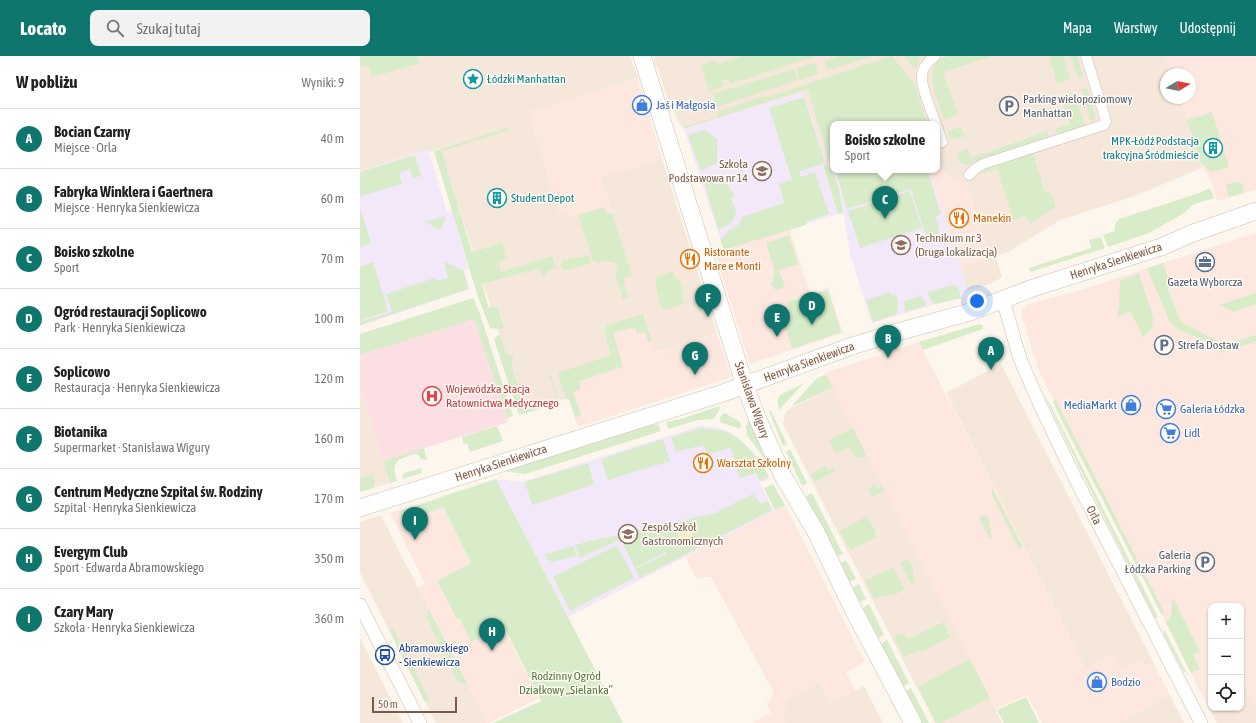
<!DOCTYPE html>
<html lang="pl">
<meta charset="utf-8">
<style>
body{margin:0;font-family:"Asap Condensed",sans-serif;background:#f2f2f2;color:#202124}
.controls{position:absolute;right:12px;bottom:12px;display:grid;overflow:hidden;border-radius:8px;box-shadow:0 1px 3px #0004}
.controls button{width:36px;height:36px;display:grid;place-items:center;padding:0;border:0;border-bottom:1px solid #e0e0e0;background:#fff;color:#202124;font:20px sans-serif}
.compass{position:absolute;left:800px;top:12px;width:36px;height:36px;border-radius:50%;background:#fff;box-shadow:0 1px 3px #0004;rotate:80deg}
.scale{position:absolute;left:12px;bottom:10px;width:85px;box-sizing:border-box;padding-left:4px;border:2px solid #7a5c4d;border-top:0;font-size:11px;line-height:14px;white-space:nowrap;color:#7a5c4d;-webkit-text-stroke:3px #fffaf3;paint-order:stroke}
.you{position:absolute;left:617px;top:245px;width:14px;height:14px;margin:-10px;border:3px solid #fff;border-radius:50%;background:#1a73e8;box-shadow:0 0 0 6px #1a73e833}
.badge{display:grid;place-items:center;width:26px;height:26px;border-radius:50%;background:#0f766e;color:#fff;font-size:13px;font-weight:700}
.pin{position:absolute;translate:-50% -33px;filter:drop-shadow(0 1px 2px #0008)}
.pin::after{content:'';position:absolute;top:21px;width:14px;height:12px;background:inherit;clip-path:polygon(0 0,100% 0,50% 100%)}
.popup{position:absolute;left:470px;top:65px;width:110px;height:52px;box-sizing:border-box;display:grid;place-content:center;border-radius:8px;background:#fff;filter:drop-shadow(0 1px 3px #0005);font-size:13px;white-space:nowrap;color:#757577}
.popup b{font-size:15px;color:#202124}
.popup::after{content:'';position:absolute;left:50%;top:100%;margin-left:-8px;border:8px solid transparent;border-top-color:#fff}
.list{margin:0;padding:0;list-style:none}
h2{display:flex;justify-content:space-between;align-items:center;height:52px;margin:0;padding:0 16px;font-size:17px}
h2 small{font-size:13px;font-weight:400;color:#757577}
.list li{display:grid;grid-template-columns:26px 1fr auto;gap:12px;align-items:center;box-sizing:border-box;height:60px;padding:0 16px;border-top:1px solid #e0e0e0}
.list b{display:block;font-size:15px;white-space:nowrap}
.list p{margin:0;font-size:13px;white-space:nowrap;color:#757577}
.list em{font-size:13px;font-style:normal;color:#757577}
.icon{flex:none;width:22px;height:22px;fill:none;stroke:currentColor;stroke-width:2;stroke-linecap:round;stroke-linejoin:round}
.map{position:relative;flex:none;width:896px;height:667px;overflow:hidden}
header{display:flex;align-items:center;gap:24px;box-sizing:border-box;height:56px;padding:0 20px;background:#0f766e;color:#fff}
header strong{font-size:19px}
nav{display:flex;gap:22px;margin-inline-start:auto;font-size:14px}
.search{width:280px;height:36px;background:#f2f2f2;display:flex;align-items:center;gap:10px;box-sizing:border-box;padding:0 14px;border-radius:8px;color:#757577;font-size:15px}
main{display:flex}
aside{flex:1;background:#fff}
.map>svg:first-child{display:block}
</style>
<header>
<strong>Locato</strong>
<div class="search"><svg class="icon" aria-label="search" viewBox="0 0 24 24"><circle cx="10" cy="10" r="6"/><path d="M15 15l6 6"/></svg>Szukaj tutaj</div>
<nav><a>Mapa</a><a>Warstwy</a><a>Udostępnij</a></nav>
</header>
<main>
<aside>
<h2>W pobliżu<small>Wyniki: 9</small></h2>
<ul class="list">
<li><span class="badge">A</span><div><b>Bocian Czarny</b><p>Miejsce · Orla</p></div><em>40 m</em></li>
<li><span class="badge">B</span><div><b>Fabryka Winklera i Gaertnera</b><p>Miejsce · Henryka Sienkiewicza</p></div><em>60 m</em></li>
<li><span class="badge">C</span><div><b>Boisko szkolne</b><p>Sport</p></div><em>70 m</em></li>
<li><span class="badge">D</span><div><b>Ogród restauracji Soplicowo</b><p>Park · Henryka Sienkiewicza</p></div><em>100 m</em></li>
<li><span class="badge">E</span><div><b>Soplicowo</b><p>Restauracja · Henryka Sienkiewicza</p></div><em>120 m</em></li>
<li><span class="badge">F</span><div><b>Biotanika</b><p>Supermarket · Stanisława Wigury</p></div><em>160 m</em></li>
<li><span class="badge">G</span><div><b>Centrum Medyczne Szpital św. Rodziny</b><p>Szpital · Henryka Sienkiewicza</p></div><em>170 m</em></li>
<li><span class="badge">H</span><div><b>Evergym Club</b><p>Sport · Edwarda Abramowskiego</p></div><em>350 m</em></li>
<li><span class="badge">I</span><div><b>Czary Mary</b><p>Szkoła · Henryka Sienkiewicza</p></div><em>360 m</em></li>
</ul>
</aside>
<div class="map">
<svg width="896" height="667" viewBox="0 0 896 667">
<rect width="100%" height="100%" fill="#fdf6ec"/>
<path fill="#f5e8da" d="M3,0H270L278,22L169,56L199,158L207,155L209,161L244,151L252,156L240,121L302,103L357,277L256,308L209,342L165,355L131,252L80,92L69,96L68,93L0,115V1Z
M293,0H806L812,18H806V42H820L842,112L775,140L700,164L648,196L636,200L642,221L630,228L608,235L569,114H577V68H473L474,114H472L466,108L443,36L324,73L318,66L313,51L314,50L313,46L309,47L299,16H300L299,13L298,11H296Z
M641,308L793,606L784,610L781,604L760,614L752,599L726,613L586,337Z
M0,330L30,427L0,436Z
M473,331L586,554L642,667H575L433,388L423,368L425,358L428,354Z
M21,459L127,667H76L0,517V466Z
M0,582L43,667H0Z
M459,626L470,647L504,630L523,667H427L423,659L427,642Z
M885,630L896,651V667H857L847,649L851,647V652H881V632Z
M810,639L824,667H757Z"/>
<path fill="#fde8e0" d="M806,0H896V134L857,145L849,120L842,112L820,42H830V18H812Z
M278,22L302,103L240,121L252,157L247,158L244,151L209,162L207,155L199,158L168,56Z
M577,104L582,112L588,119L605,128L611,137L630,202L601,211L569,114H577Z
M430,174L450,238L468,232L483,277L390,308L355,197Z
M896,177V651L885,630L881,632V550H851V647L847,649L679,315L661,257L662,255L668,248L714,236Z
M285,261L296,296L357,277L371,321L218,371L203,325L256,308L246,274Z
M559,286L726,613L753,599L760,614L781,603L784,610L793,606L810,639L757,667H682L667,639L635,653L465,317Z
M78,442L179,642L129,667H127L58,531L65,527L30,457Z
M425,449L505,606L486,616L495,635L470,647L459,626L427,642L423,659L427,667H392L411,657L406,647L410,644L413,639L412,633L351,521H344L339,523L335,521L326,501Z"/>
<path fill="#f3e8fa" d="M443,36L466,108L463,109L478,158L364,194L324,73Z
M68,93L87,156L92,154L109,212L104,214L110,233L0,270V115Z
M472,114H569L608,235L601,238L602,242L576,248L512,267L490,199L481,139Z
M340,370L356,371L368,375L378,381L398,401L410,422L400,427L414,455L208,561L136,423L162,426Z"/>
<path fill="#fbdfe3" d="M114,262L148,366L23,405L0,330V299Z"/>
<path fill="#d8ecc9" d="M3,0H57L60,7L47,11L45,13H39L12,21L9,10L0,11V1Z
M383,0H453V1L370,28L368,23L362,24L364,30L349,35L341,9L356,4L357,8Z
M478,0H512L468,14L465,5Z
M532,0L555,28L567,68H473V109L469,104L448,33L325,72V70L357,61L358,56L405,40L408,41Z
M544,0H560L556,12L552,10Z
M589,0H629L630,1L583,16L598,59L584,64C580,50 563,14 580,3C583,2 586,1 589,0Z
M689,0H703L710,23L697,27Z
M710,0H717L723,20L718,22Z
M455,7L458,18L439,24L437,12Z
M434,13L438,24L357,51L353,38Z
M727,32L735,60L732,68L721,33Z
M714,37L724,67V70L722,73L698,79L695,73L710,68L702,41Z
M444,41L465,107L439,116L441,121L455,116L469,158L446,166V169L364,194L360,183L364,180L367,176L378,169L383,161L424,147L419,128L432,124L409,52Z
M852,56L869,111L851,116L840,106L827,64Z
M149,71L150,74L83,95L82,93Z
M601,71L605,80L596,83L590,82L587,75Z
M344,74C349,75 351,80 357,83V107L341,115L328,79Z
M688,75V80L687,83L684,84L608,109L601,107L597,102L599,96L608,93L611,102Z
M81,93L112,196L142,187L147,202L138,205L141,216L192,200L194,210L198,211L188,215L183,221L180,212L122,228L129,252L137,250L144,272L138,273L130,272L117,238L74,95Z
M673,97L685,137L691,136L696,151L670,168L664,159L654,165L637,113L621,118L624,113Z
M55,99L61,120L53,122L50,113L39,117L42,128L0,140V116Z
M466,108C478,120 481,140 483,157L478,158L463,109Z
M482,114H567L581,158L575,161C577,167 581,173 578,179L567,183L551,133L487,153L476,116Z
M358,119L362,121L375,140L371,142C372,146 375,150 376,155C376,165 367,171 358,173L343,122Z
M877,126C883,126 885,132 883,137L870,141L869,140L865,129Z
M850,132L854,142L834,148L824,157L789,177L748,191L743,179L755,175V168L759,163L839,137Z
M550,135L562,172L500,192L488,155Z
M244,151L247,158L252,157L272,220L263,222L268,241L263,243L255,218L258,213L254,206H249L245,204L238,207L233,204L218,159Z
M0,152L11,187L1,191L0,187Z
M85,160L86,163L80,174L66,166Z
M429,179L438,208L419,214L425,231L416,234L411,229L415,216L406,187Z
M741,181L745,192L670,216L669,212L731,192L729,184Z
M229,200L231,207L205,215L201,210L202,205L219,201Z
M13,206L28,255L0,265V211Z
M84,206L103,214L108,233L0,269V266L32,256L26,238L74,222L77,225L88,222Z
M803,207L810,227L808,234L821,266L865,289L896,279V285L860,297L858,291L816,272L809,264L787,212Z
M313,215L316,223L320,225L324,237L322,241L324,248L306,254L301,250L295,229L297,226L295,221Z
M779,217L793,261L792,273L783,281L770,255L757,261L759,251L760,225Z
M592,229L598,231L601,242L575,248L572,246L567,236Z
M468,234L481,276L432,293L423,262L431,259L427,246Z
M530,236L531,239H536L538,245L537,258L513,266L506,244Z
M896,237V248L874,256L859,249Z
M561,240L566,247V250L545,256L544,245Z
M113,242L120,258L153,360L147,362L114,263L0,299V278Z
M283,258L292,285L289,287L285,276L277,278L274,271L253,277L263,311L219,325L221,333L213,336L221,359L215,361L209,343H206L198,317L251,299L244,274L247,269Z
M619,268L623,270V273L563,294L559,286Z
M140,278L146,297L153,300L152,311L165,354L196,346L197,344L189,319H191L199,347L159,359L134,283Z
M466,319L473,331L431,351L457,322Z
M444,327L419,354C418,348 416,344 420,339Z
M685,341L689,346L798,561L795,562L726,425Z
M696,344L803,554L804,556L802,559L697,355L693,345Z
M359,350L360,352L357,358L353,363L338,364L308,373L306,366L321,363Z
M409,355H411L427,388L423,390Z
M365,357L379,365L381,368L380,373L360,366C359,362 362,358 365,357Z
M389,363L413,418H412L403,401L387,379L386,370Z
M298,368L301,375L165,418L142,415L287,370Z
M137,370L143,385L110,396L107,387L104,388L102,381Z
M341,372C349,373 358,373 366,376C386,384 398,404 409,421L400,425L396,417L380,422L371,392L347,399L344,389L316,396L311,381Z
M493,372L506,399L499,402L494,400L489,391L476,398L469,384Z
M303,383L310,405L248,424L241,403Z
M64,392L67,404L61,403L59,399C54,397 51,399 46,401C33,405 33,413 37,425L30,427L23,405Z
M430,393L447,427L443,430L441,428L426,396Z
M228,407L234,428L172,449L165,426Z
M465,410L468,414L475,411V415L455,426L451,418Z
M61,412L62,417L42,423L44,417Z
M12,419L15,426L13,432L0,436V422Z
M136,423L263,667H133L181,645L144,570L111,586L100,563L96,561L77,525L111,507L83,451L44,467L39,455L78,443L81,447L78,442Z
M413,428L425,449L415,454L404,432Z
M515,428L517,433L522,430L525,435L512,441L509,433L510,431Z
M632,431L663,491L659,493L632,439Z
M452,437L483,498L476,501L446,440Z
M393,438L401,448L408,445L412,454L280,522L275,513L306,498L305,496L275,512L263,488L268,486L267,477L355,457Z
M627,458L632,480L630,484L619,462Z
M507,460L516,477V481L490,494L480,475Z
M264,478L265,484L260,487L258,484L220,502L215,489L242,482H246Z
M257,489L274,522L210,555L193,521Z
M213,490L217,500L191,506L184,499Z
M548,503L554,515L552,517L556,525L554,528L552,530L540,507Z
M486,504L496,523L489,526L480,509L481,507Z
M533,511L545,533L534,539L514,542L505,525Z
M499,528L506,543L500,546L492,532Z
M814,543L840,596L833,599L840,613L831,617L806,566L811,561L812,544Z
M509,548L524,579L518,582L503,552Z
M68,552L108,629L98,626L67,563Z
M583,566L590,581L563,595H557L544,601L534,581L542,577L549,583Z
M33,572L69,644L65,646L29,574Z
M804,573L826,616L823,615L804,579Z
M527,584L549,627L543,631L521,588Z
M610,603L630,642L581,667H576L558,631Z
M551,632L569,667H562L546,635Z
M666,641L679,667H644L637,654Z"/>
<path fill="#fcefc7" d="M338,471L339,472L324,486L318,480L317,475Z"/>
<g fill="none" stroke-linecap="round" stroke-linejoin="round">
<g stroke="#d1beb0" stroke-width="11">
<path id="pedestrian" d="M575,0C570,4 563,11 562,18C560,30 572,56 576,68
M577,70L582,86
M609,119L615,113L623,108L744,69L746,65L726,0"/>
</g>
<g stroke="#d1beb0" stroke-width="14">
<path id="minor" d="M643,244L660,303L681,351L716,424L841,667
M0,549L60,667"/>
</g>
<g stroke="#d1beb0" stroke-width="18">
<path id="tertiary" d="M282,0L385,330L396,359L423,420L456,476L493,553L553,667
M0,452L363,337L492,290L534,277L610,256L673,232L801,191L833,177L896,155"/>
</g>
<use href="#pedestrian" stroke="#fff" stroke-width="10"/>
<use href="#minor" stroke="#fff" stroke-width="13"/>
<use href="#tertiary" stroke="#fff" stroke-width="17"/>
</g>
<defs>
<g id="sight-ring" transform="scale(1)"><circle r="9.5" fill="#fffaf3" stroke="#0f9aa8" stroke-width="1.5"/><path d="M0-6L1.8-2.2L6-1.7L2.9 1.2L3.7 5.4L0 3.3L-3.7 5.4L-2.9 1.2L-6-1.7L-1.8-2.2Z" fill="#0f9aa8"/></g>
<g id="shop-ring" transform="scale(1)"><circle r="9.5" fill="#fffaf3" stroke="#3f7fe0" stroke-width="1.5"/><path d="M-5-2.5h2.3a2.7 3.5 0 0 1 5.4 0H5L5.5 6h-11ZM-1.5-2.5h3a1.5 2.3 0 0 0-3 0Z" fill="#3f7fe0"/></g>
<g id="parking-ring" transform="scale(1)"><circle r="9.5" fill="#fffaf3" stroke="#5c6f8a" stroke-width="1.5"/><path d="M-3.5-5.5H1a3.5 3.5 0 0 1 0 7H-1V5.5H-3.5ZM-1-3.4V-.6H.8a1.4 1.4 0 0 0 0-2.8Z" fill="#5c6f8a"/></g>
<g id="building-ring" transform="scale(1)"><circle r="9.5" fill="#fffaf3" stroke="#0f9aa8" stroke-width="1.5"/><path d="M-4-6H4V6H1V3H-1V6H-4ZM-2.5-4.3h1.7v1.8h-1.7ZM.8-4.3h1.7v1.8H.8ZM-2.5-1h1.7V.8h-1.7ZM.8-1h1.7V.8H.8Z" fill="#0f9aa8"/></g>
<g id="school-ring" transform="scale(1)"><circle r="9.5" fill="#fffaf3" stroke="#8d6e63" stroke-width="1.5"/><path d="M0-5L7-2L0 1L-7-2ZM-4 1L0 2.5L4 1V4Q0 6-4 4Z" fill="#8d6e63"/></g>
<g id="restaurant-ring" transform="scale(1)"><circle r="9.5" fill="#fffaf3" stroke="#e8710a" stroke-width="1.5"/><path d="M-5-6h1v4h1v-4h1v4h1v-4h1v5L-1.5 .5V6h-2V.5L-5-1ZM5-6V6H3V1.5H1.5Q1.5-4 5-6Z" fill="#e8710a"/></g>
<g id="office-ring" transform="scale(1)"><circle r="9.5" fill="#fffaf3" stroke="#5c6f8a" stroke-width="1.5"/><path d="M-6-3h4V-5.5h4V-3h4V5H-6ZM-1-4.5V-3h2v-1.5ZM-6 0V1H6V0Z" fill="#5c6f8a"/></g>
<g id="hospital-ring" transform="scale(1)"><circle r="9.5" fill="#fffaf3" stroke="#e0444e" stroke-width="1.5"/><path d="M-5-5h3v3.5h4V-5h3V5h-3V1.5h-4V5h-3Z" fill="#e0444e"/></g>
<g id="supermarket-ring" transform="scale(1)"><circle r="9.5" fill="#fffaf3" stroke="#3f7fe0" stroke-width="1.5"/><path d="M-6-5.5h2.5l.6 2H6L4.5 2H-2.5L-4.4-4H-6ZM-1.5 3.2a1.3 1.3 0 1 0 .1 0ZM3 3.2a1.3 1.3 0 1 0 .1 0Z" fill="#3f7fe0"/></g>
<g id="bus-ring" transform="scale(1)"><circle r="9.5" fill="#fffaf3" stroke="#1a4fb4" stroke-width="1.5"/><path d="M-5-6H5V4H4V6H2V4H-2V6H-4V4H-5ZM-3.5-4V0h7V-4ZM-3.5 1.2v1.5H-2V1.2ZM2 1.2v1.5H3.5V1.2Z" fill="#1a4fb4"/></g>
</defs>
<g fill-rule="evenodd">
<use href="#sight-ring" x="113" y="23"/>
<use href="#shop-ring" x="282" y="49"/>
<use href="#parking-ring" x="649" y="50"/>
<use href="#building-ring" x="853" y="92"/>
<use href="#school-ring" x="402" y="115"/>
<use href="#building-ring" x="137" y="142"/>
<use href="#restaurant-ring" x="599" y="162"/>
<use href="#school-ring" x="541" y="189"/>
<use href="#restaurant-ring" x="330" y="203"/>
<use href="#office-ring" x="845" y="206"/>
<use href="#parking-ring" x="804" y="289"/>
<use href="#hospital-ring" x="72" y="340"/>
<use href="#shop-ring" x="771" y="349"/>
<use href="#supermarket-ring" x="806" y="353"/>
<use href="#supermarket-ring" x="810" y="377"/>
<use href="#restaurant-ring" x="343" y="407"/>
<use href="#school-ring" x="268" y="478"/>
<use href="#parking-ring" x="845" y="506"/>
<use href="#bus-ring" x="25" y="599"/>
<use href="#shop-ring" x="737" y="626"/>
</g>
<g text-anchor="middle" stroke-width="3" stroke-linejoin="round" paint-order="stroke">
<g font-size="12" fill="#0d838f" stroke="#fffaf3" text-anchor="start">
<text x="127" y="27">Łódzki Manhattan</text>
<text x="839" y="89" text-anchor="end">MPK-Łódź Podstacja<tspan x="839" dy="14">trakcyjna Śródmieście</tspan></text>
<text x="151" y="146">Student Depot</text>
</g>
<g font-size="12" fill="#4e5e75" stroke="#fffaf3" text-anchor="start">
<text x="663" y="47">Parking wielopoziomowy<tspan x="663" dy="14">Manhattan</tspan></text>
<text x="845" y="230" text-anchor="middle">Gazeta Wyborcza</text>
<text x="818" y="293">Strefa Dostaw</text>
<text x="831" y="503" text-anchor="end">Galeria<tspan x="831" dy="14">Łódzka Parking</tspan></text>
</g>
<g font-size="12" fill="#366cbe" stroke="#fffaf3" text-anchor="start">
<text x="296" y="53">Jaś i Małgosia</text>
<text x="757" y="353" text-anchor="end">MediaMarkt</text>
<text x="820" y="357">Galeria Łódzka</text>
<text x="824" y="381">Lidl</text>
<text x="751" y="630">Bodzio</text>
</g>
<g font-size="12" fill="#785e54" stroke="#fffaf3" text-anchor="start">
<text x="388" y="112" text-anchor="end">Szkoła<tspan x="388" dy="14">Podstawowa nr 14</tspan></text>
<text x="555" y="186">Technikum nr 3<tspan x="555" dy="14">(Druga lokalizacja)</tspan></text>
<text x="282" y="475">Zespół Szkół<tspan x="282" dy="14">Gastronomicznych</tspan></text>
</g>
<g font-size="12" fill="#c56008" stroke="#fffaf3" text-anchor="start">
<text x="613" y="166">Manekin</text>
<text x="344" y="200">Ristorante<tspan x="344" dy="14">Mare e Monti</tspan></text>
<text x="357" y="411">Warsztat Szkolny</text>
</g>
<g font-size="12" fill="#7a5c4d" stroke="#fffaf3">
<text transform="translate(756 205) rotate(-18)" y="4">Henryka Sienkiewicza</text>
<text transform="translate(449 306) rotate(-20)" y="4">Henryka Sienkiewicza</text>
<text transform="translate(392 344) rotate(70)" y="4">Stanisława Wigury</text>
<text transform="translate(141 407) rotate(-18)" y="4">Henryka Sienkiewicza</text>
<text transform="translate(734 459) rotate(63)" y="4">Orla</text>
</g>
<g font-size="12" fill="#be3a42" stroke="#fffaf3" text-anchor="start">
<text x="86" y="337">Wojewódzka Stacja<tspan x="86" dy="14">Ratownictwa Medycznego</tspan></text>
</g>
<g font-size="12" fill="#164399" stroke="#fffaf3" text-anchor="start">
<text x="39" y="596">Abramowskiego<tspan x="39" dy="14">- Sienkiewicza</tspan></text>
</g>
<g font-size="12" fill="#537a41" stroke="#fffaf3">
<text x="206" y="624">Rodzinny Ogród<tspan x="206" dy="14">Działkowy „Sielanka”</tspan></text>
</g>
</g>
</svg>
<div class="controls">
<button>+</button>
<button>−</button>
<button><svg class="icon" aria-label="locate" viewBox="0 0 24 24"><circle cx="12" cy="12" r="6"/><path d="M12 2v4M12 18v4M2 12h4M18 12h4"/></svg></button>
</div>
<svg class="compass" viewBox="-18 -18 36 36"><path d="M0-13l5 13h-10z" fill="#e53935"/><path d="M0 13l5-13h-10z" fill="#757577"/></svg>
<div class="scale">50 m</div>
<div class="you"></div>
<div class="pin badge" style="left:631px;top:314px">A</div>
<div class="pin badge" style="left:528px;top:302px">B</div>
<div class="pin badge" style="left:525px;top:163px">C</div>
<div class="popup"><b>Boisko szkolne</b>Sport</div>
<div class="pin badge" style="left:452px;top:269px">D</div>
<div class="pin badge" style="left:417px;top:281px">E</div>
<div class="pin badge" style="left:348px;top:261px">F</div>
<div class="pin badge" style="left:335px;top:319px">G</div>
<div class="pin badge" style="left:132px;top:595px">H</div>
<div class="pin badge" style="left:55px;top:484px">I</div>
</div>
</main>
